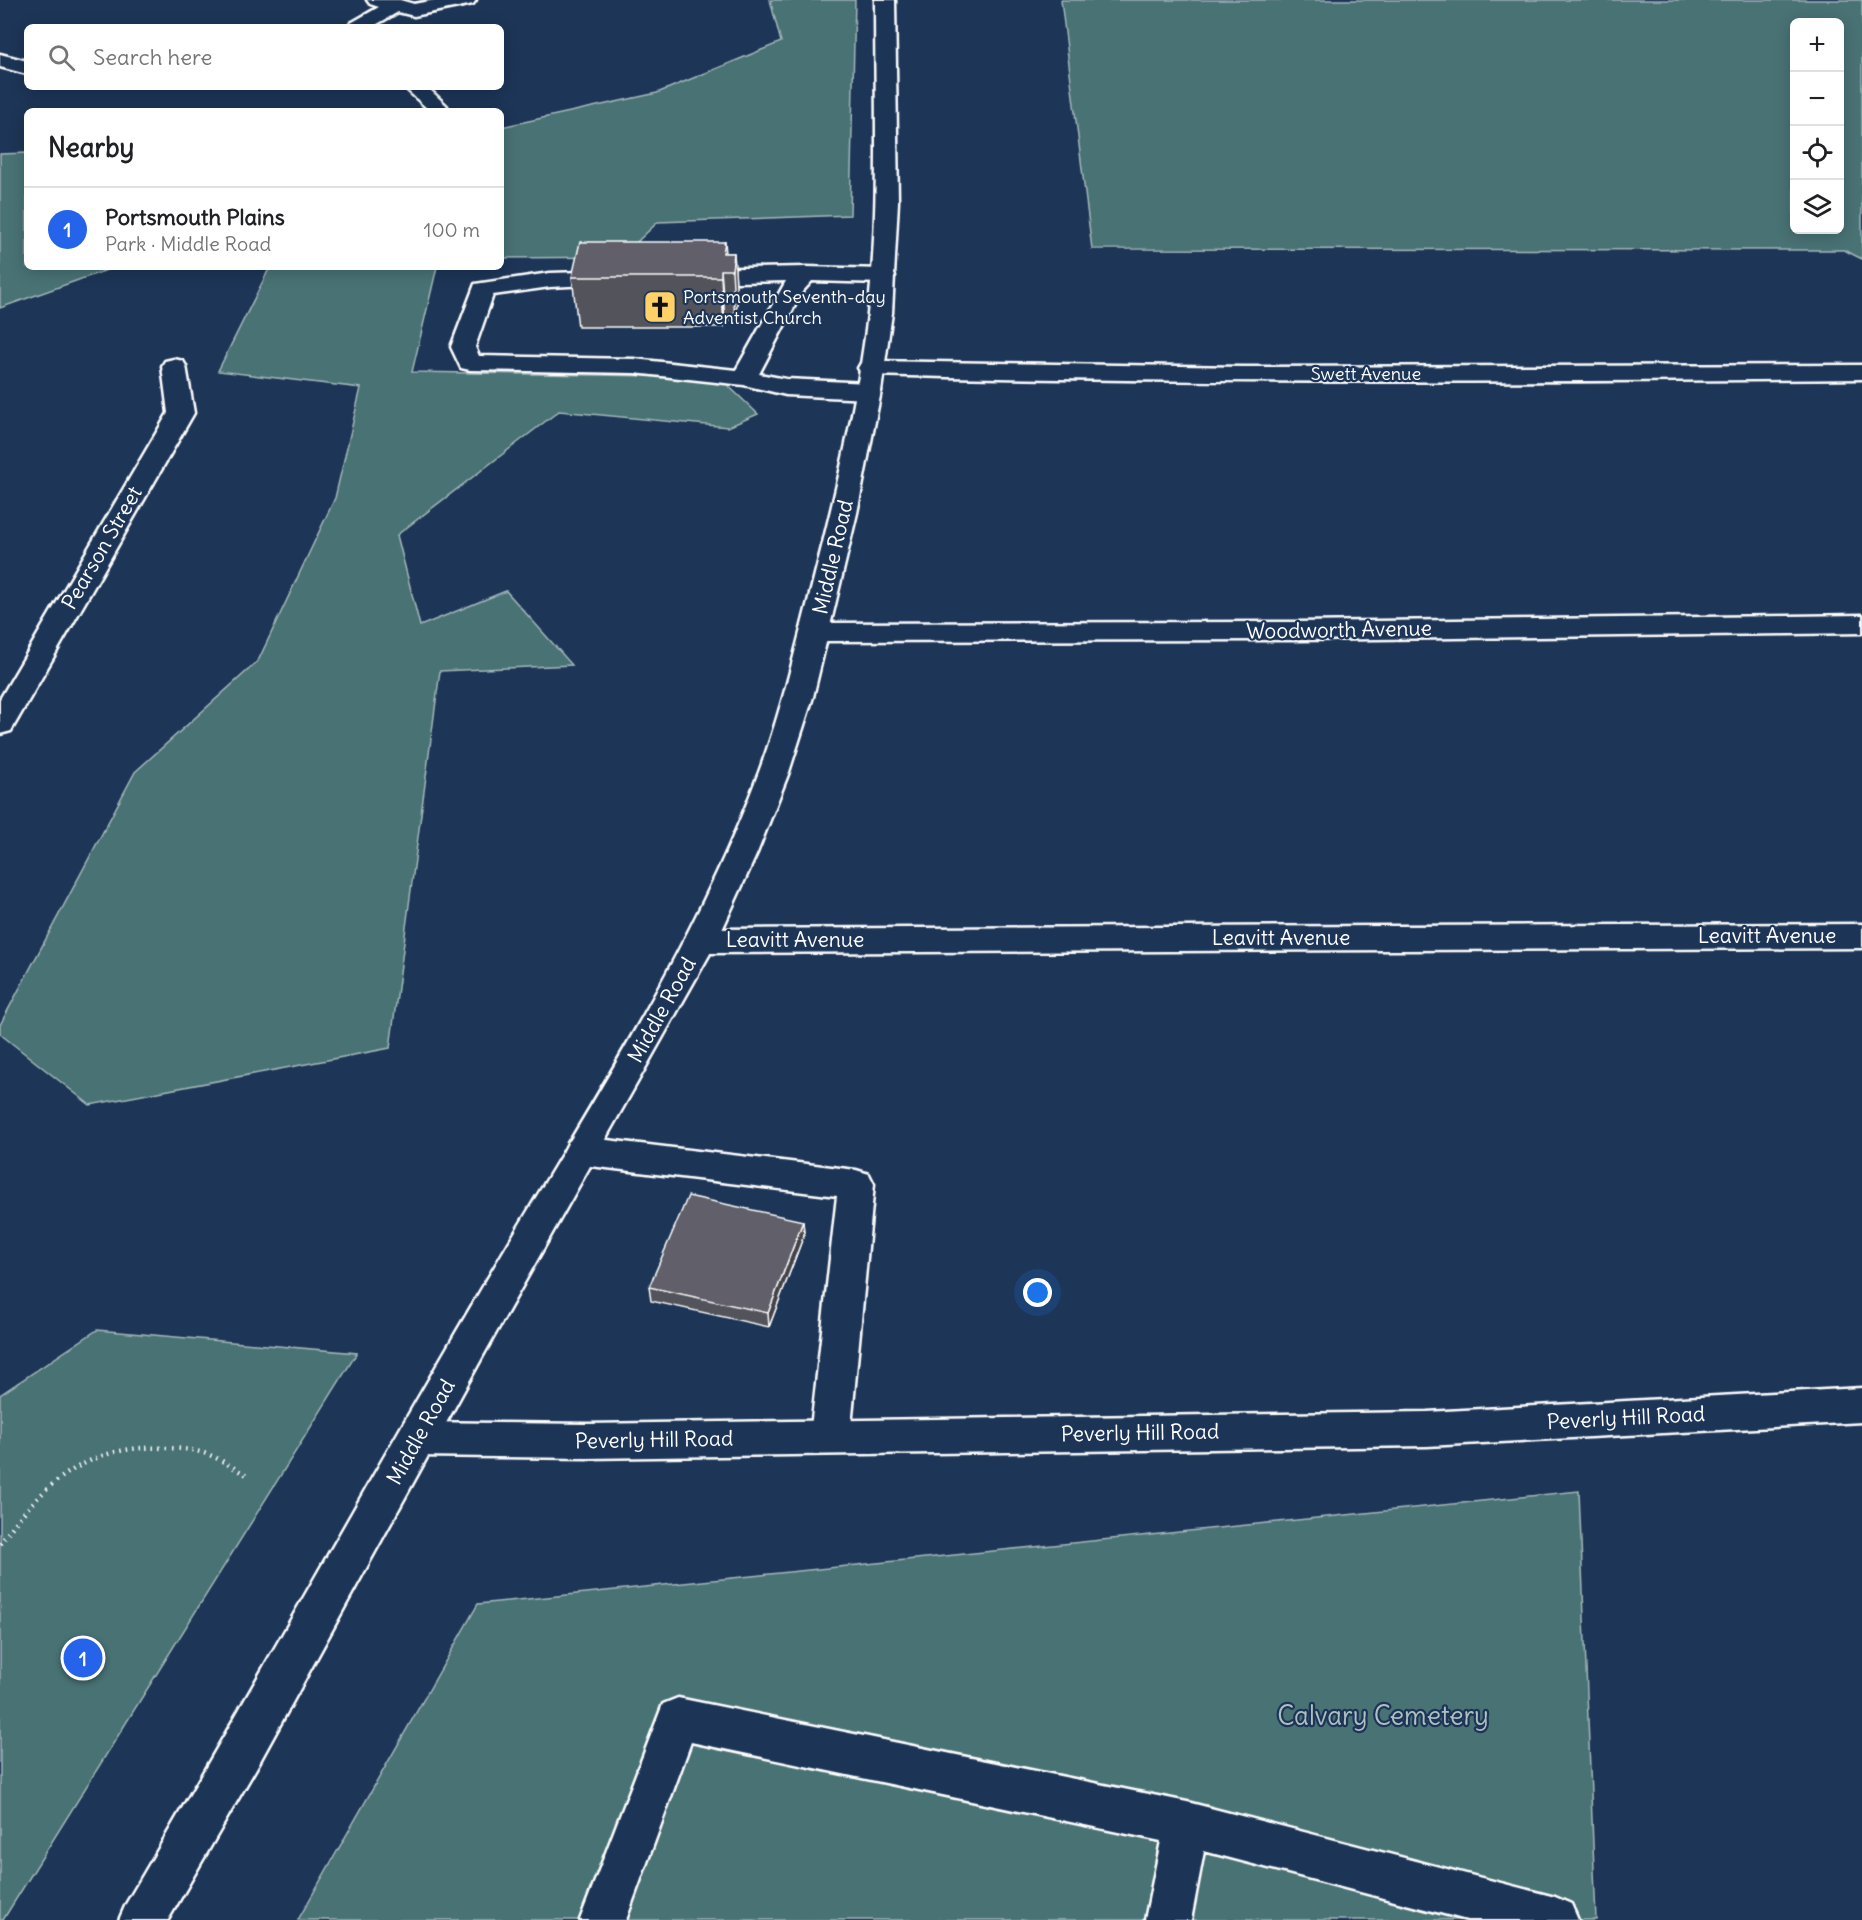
<!DOCTYPE html>
<meta charset="utf-8">
<style>
body{margin:0;font-family:Delius,sans-serif;background:#f2f2f2;color:#202124}
.controls{position:absolute;right:18px;top:18px;display:grid;overflow:hidden;border-radius:9px;box-shadow:0 3px 15px #0003}
.controls button{width:54px;height:54px;display:grid;place-items:center;padding:0;border:0;border-bottom:2px solid #e0e0e0;background:#fff;color:#202124;font:30px sans-serif}
.you{position:absolute;left:1038px;top:1293px;width:21px;height:21px;margin:-15px;border:4px solid #fff;border-radius:50%;background:#1a73e8;box-shadow:0 0 0 9px #1a73e833}
.badge{display:grid;place-items:center;width:39px;height:39px;border-radius:50%;background:#2563eb;color:#fff;font-size:20px;font-weight:700}
.pin{position:absolute;translate:-50% -50%;border:3px solid #fff;box-shadow:0 2px 6px #0006}
.list{margin:0;padding:0;list-style:none}
h2{display:flex;justify-content:space-between;align-items:center;height:78px;margin:0;padding:0 24px;font-size:26px}
h2 small{font-size:20px;font-weight:400;color:#757577}
.list li{display:grid;grid-template-columns:39px 1fr auto;gap:18px;align-items:center;box-sizing:border-box;height:84px;padding:0 24px;border-top:2px solid #e0e0e0}
.list b{display:block;font-size:22px;white-space:nowrap}
.list p{margin:0;font-size:20px;white-space:nowrap;color:#757577}
.list em{font-size:20px;font-style:normal;color:#757577}
.icon{flex:none;width:33px;height:33px;fill:none;stroke:currentColor;stroke-width:2;stroke-linecap:round;stroke-linejoin:round}
.map{position:relative;flex:none;width:1862px;height:1920px;overflow:hidden}
.search{position:absolute;background:#fff;box-shadow:0 3px 15px #0003;left:24px;top:24px;width:480px;height:66px;display:flex;align-items:center;gap:15px;box-sizing:border-box;padding:0 21px;border-radius:9px;color:#757577;font-size:22px}
.panel{position:absolute;background:#fff;box-shadow:0 3px 15px #0003;left:24px;top:108px;width:480px;height:162px;border-radius:9px}
.map>svg:first-child{display:block}
</style>
<div class="map">
<svg width="1862" height="1920" viewBox="0 0 1862 1920">
<rect width="100%" height="100%" fill="#1d3557"/>
<filter id="ink" filterUnits="userSpaceOnUse"><feTurbulence type="fractalNoise" baseFrequency=".0167" numOctaves="2"/><feDisplacementMap in="SourceGraphic" scale="12" xChannelSelector="R" yChannelSelector="G"/><feConvolveMatrix kernelMatrix="1 2 1 2 8 2 1 2 1" color-interpolation-filters="sRGB"/></filter>
<g filter="url(#ink)">
<path fill="#4a7275" stroke="#a4b8ba" stroke-width="1.5" fill-rule="evenodd" d="M770,0H855L850,215L658,222L621,257L501,258V127L657,93L781,42Z
M1061,0H1862V259L1844,250L1092,249ZM1794,22H1840V230H1794Z
M27,153V267H115L0,308V154Z
M270,267H437L412,372L719,377L758,414L728,427L559,411L397,535L420,626L506,591L572,665L440,671L390,1048L90,1105L0,1034V1025L135,772L258,661L335,498L361,388L218,371Z
M97,1330L357,1353L3,1920H0V1395Z
M1579,1491L1596,1920H298L478,1604Z"/>
<g fill="none" stroke-linecap="round" stroke-linejoin="round">
<g stroke="#fff" stroke-width="5">
<path id="service" d="M367,0H400L414,4L435,0H476L473,4L414,16L398,12L372,27H348L351,23L379,7L370,4Z
M0,54L27,61V74L0,67Z
M404,87H427L447,106L443,110H429Z
M806,267L883,269L891,271L895,276L891,281L883,283L812,281L802,292L759,374L786,379L868,383L877,386L881,391L877,396L868,399L786,395L744,385L634,373L470,370L461,368L451,347L475,284L550,273L617,271L625,273L629,278L625,283L550,287L493,295L475,347L479,356L634,359L736,370L786,281L692,283L684,281L680,276L684,271L692,269Z
M582,1137L856,1170L869,1174L874,1184L850,1437L844,1449L830,1454L816,1449L810,1437L837,1196L582,1165L569,1161L564,1151L569,1141Z
M678,1698L1187,1802L1555,1897L1571,1904L1578,1920H1467L1204,1851L1191,1920H1145L1161,1841L691,1742L626,1920H580L663,1704Z"/>
</g>
<g stroke="#fff" stroke-width="5">
<path id="minor" d="M174,359L183,361L186,366L194,413L15,724L11,731L0,734V699L168,413L162,366L165,361Z
M870,361L1242,367L1862,365V379C1531,382 1201,384 870,375L861,373L858,368L861,363Z
M1862,615V633L1298,640L815,641L805,638L801,632L805,626L815,623L1298,622Z
M1862,924V948L701,953L689,949L685,941L689,933L701,929Z"/>
</g>
<g stroke="#fff" stroke-width="5">
<path id="tertiary" d="M1862,1388V1422L1427,1446L587,1458L417,1456L403,1451L397,1439L403,1427L417,1422L587,1424L1427,1412Z"/>
</g>
<g stroke="#fff" stroke-width="5">
<path id="secondary" d="M875,0H895L898,202L892,313L881,391L857,513L813,697L789,772L757,853L717,941L484,1354L259,1763L168,1920H119L126,1904C247,1700 362,1492 482,1288C580,1121 692,953 759,772C781,713 795,651 811,590C834,500 857,407 868,314C880,210 875,104 875,0Z"/>
</g>
<path stroke="#fff" stroke-width="4.5" stroke-dasharray="1.5 5" stroke-linecap="butt" d="M0,1544C40,1486 88,1444 162,1448C176,1448 191,1449 204,1453C220,1458 234,1469 249,1476"/>
<use href="#service" fill="#1d3557" fill-rule="evenodd"/>
<use href="#minor" fill="#1d3557" fill-rule="evenodd"/>
<use href="#tertiary" fill="#1d3557" fill-rule="evenodd"/>
<use href="#secondary" fill="#1d3557" fill-rule="evenodd"/>
</g>
<path fill="#53525b" stroke="#fff" stroke-width="1.5" d="M725,242L726,253H734L737,303L735,320H725L724,327H578L572,277Z
M803,1221L804,1235L769,1327L651,1301L649,1287Z"/>
<path fill="#43424a" stroke="#fff" stroke-width="1.5" d="M734,253L737,303L735,320L732,270Z
M721,270L725,320L724,327L721,277Z
M803,1221L804,1235L769,1327L768,1313Z"/>
<path fill="#605f6a" stroke="#fff" stroke-width="1.5" d="M580,242H725L723,253H734L732,270H721V277H572Z
M688,1196L803,1221L768,1313L649,1287Z"/>
</g>
<defs>
<g id="church-square" transform="scale(1.725)"><rect x="-9" y="-9" width="18" height="18" rx="4" fill="#ffd166" stroke="#1d3557"/><path d="M-1.2-6h2.4v3.5h3.3v2.4h-3.3V6h-2.4V-.1h-3.3v-2.4h3.3Z" fill="#111"/></g>
</defs>
<g fill-rule="evenodd">
<use href="#church-square" x="660" y="307"/>
</g>
<g text-anchor="middle" stroke-width="4.5" stroke-linejoin="round" paint-order="stroke">
<g font-size="18" fill="#fff" stroke="#1d3557" text-anchor="start">
<text x="683" y="303">Portsmouth Seventh-day<tspan x="683" dy="21">Adventist Church</tspan></text>
</g>
<g font-size="18" fill="#fff" stroke="#1d3557">
<text x="1366" y="380">Swett Avenue</text>
</g>
<g font-size="21" fill="#fff" stroke="#1d3557">
<text transform="translate(102 548) rotate(-60)" y="7">Pearson Street</text>
<text transform="translate(833 557) rotate(-77)" y="7">Middle Road</text>
<text transform="translate(1339 630) rotate(-1)" y="7">Woodworth Avenue</text>
<text x="1767" y="943">Leavitt Avenue</text>
<text x="1281" y="945">Leavitt Avenue</text>
<text x="795" y="947">Leavitt Avenue</text>
<text transform="translate(662 1010) rotate(-61)" y="7">Middle Road</text>
<text transform="translate(1626 1418) rotate(-3)" y="7">Peverly Hill Road</text>
<text transform="translate(421 1432) rotate(-61)" y="7">Middle Road</text>
<text transform="translate(1140 1433) rotate(-1)" y="7">Peverly Hill Road</text>
<text transform="translate(654 1440) rotate(-1)" y="7">Peverly Hill Road</text>
</g>
<g font-size="26" fill="#aec0c1" stroke="#1d3557">
<text x="1383" y="1725">Calvary Cemetery</text>
</g>
</g>
</svg>
<div class="controls">
<button>+</button>
<button>−</button>
<button><svg class="icon" aria-label="locate" viewBox="0 0 24 24"><circle cx="12" cy="12" r="6"/><path d="M12 2v4M12 18v4M2 12h4M18 12h4"/></svg></button>
<button><svg class="icon" aria-label="layers" viewBox="0 0 24 24"><path d="M12 4l9 5-9 5-9-5zM3 14l9 5 9-5"/></svg></button>
</div>
<div class="you"></div>
<div class="pin badge" style="left:83px;top:1658px">1</div>
<div class="search"><svg class="icon" aria-label="search" viewBox="0 0 24 24"><circle cx="10" cy="10" r="6"/><path d="M15 15l6 6"/></svg>Search here</div>
<section class="panel">
<h2>Nearby<small></small></h2>
<ul class="list">
<li><span class="badge">1</span><div><b>Portsmouth Plains</b><p>Park · Middle Road</p></div><em>100 m</em></li>
</ul>
</section>
</div>
